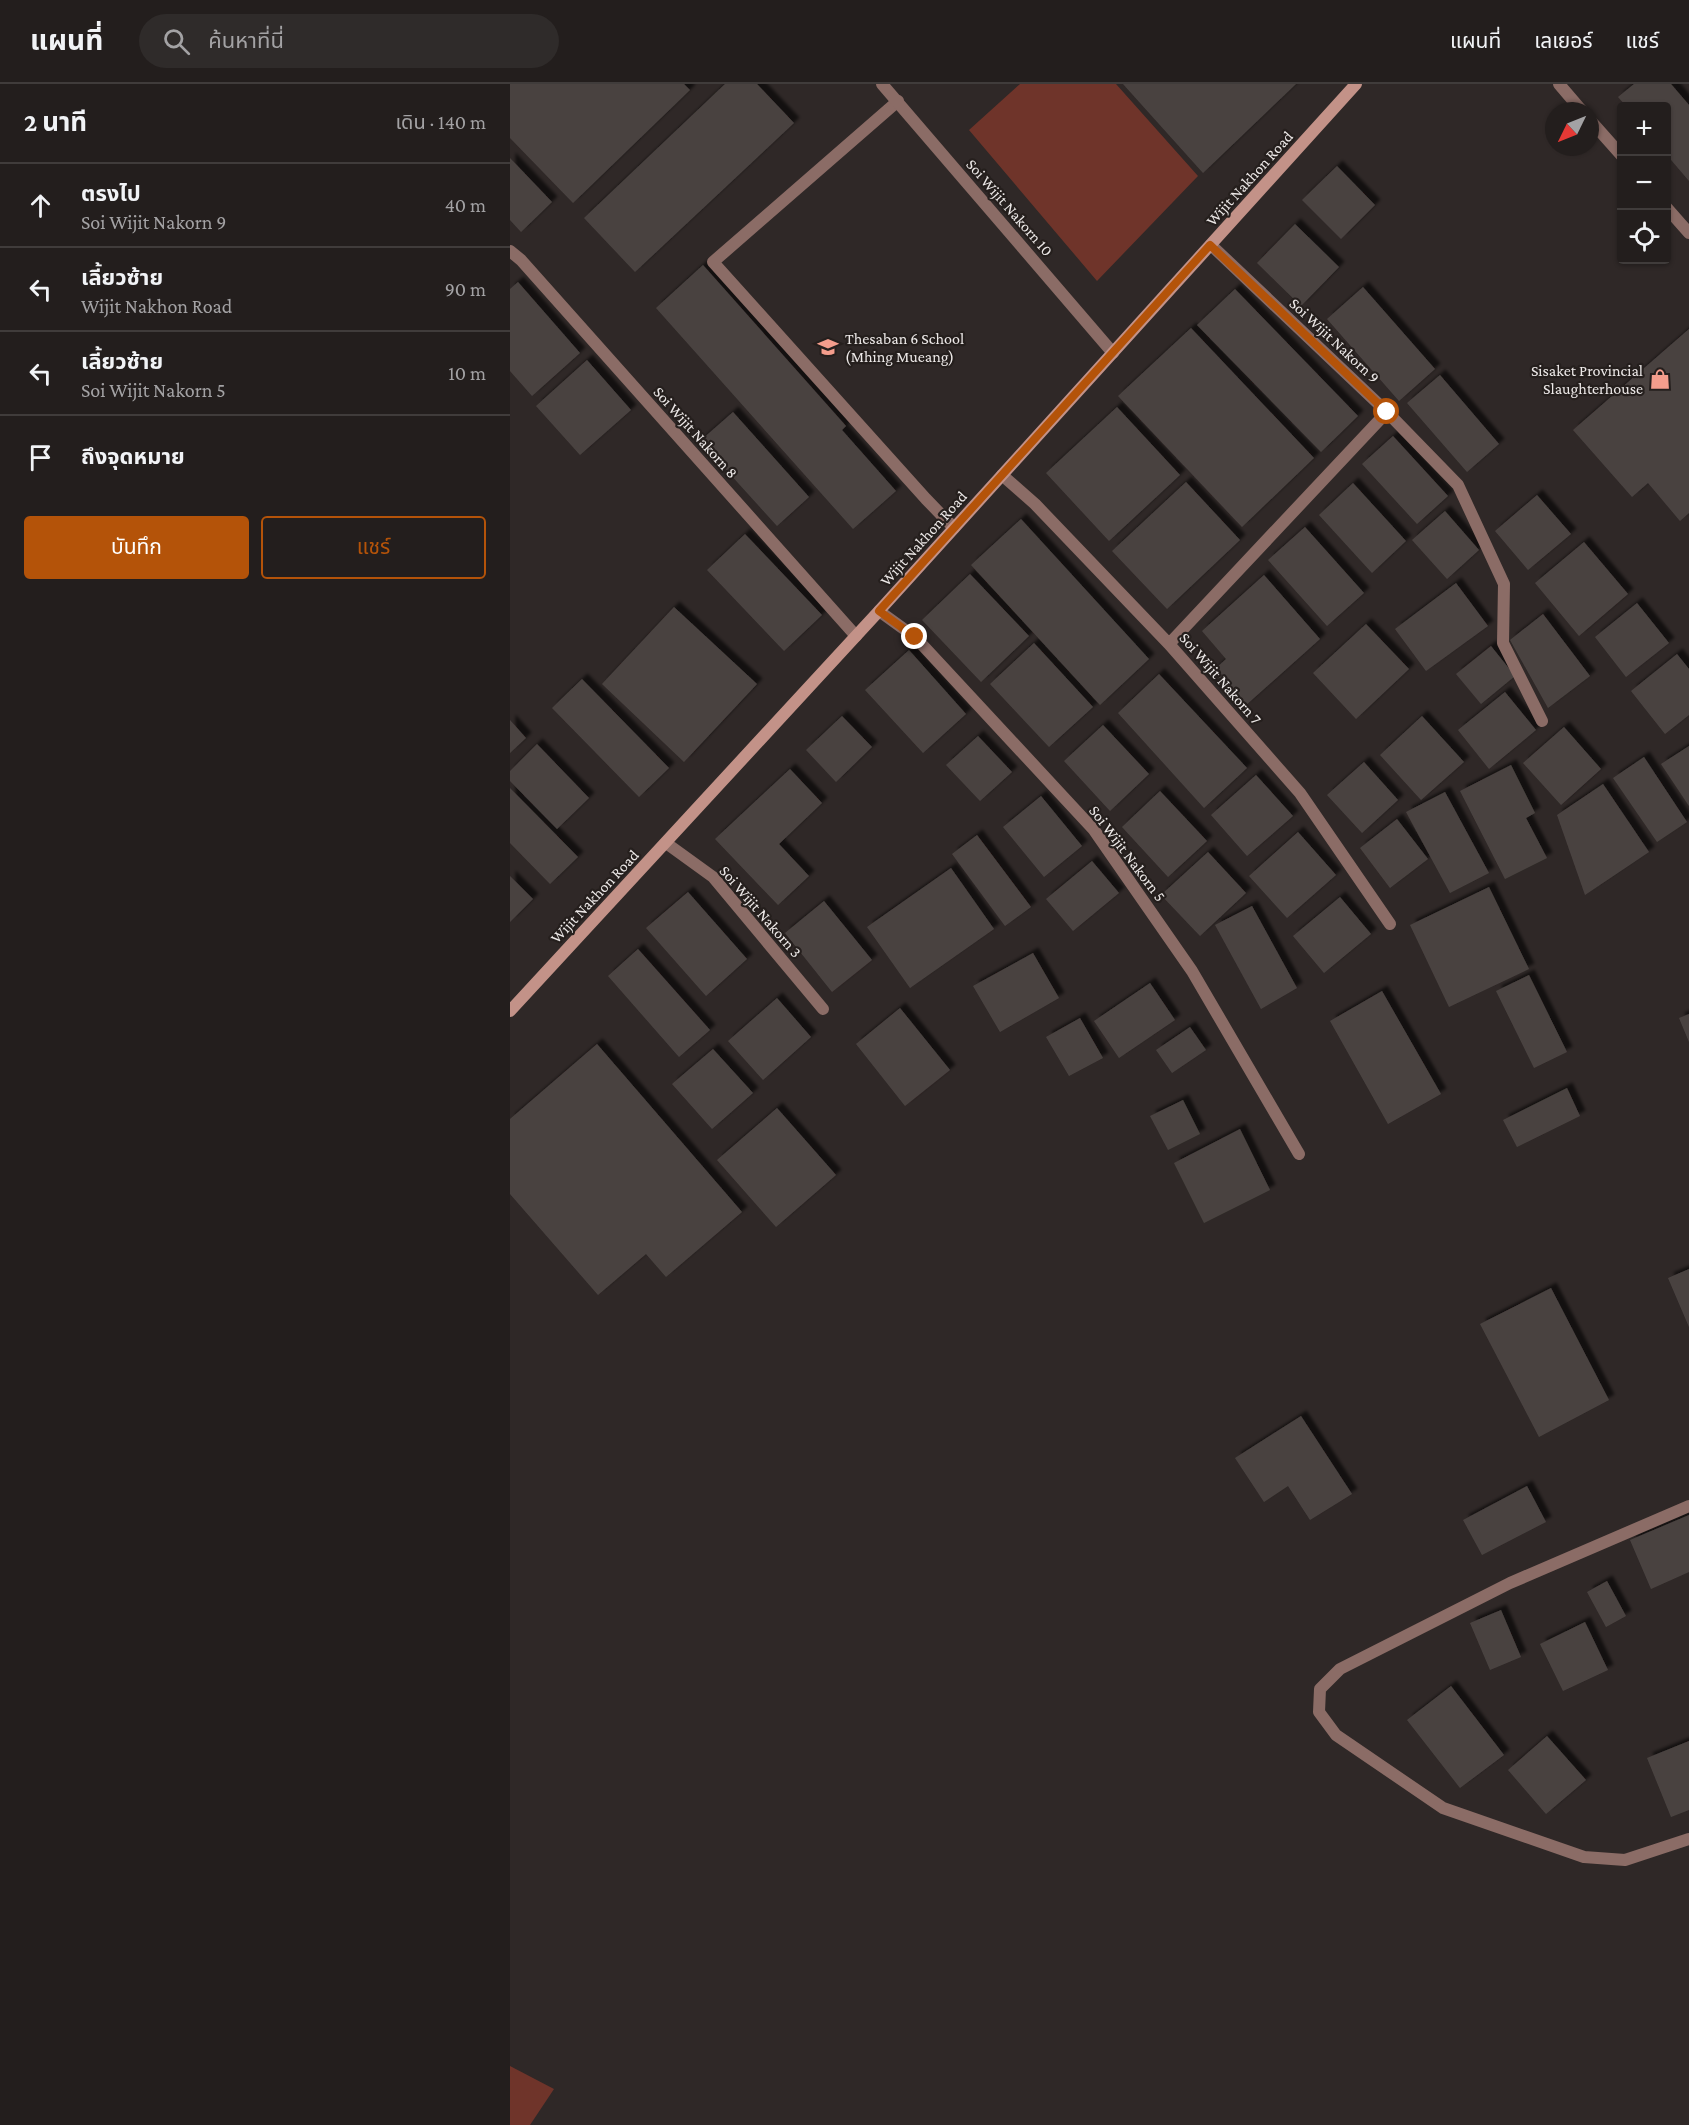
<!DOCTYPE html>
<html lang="th">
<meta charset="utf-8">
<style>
body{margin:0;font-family:"Crimson Pro","Noto Sans Thai",serif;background:#2f2b2a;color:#f1f3f6}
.controls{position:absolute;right:18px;top:18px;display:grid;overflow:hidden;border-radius:6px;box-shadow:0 2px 4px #0004}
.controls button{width:54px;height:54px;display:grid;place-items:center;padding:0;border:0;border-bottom:2px solid #403c3b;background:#231e1d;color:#f1f3f6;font:30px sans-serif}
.compass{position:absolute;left:1035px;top:18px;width:54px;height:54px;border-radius:50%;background:#231e1d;box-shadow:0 2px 4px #0004;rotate:227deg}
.stop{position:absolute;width:18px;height:18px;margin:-14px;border:4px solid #b45309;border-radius:50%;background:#fff}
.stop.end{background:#b45309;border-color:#fff;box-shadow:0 2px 6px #0008}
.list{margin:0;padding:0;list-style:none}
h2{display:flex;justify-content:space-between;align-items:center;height:78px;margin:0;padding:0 24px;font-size:26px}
h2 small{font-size:20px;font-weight:400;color:#a3a2a4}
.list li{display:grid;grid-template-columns:39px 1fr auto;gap:18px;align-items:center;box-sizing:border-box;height:84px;padding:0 24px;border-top:2px solid #403c3b}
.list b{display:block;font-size:22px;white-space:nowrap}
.list p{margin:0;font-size:20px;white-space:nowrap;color:#a3a2a4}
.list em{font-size:20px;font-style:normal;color:#a3a2a4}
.actions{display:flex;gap:12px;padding:18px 24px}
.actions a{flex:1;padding:14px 0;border:2px solid #b45309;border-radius:6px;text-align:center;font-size:21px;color:#b45309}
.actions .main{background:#b45309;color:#fff}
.icon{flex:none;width:33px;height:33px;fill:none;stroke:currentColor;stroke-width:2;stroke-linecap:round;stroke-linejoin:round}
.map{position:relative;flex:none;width:1179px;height:2041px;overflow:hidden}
header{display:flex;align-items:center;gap:36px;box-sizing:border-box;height:84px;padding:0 30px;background:#231e1d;border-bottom:2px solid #403c3b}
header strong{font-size:28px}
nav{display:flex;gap:33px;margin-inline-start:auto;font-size:21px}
.search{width:420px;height:54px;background:#2f2b2a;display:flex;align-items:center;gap:15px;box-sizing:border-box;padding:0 21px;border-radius:33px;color:#a3a2a4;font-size:22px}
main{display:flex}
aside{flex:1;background:#231e1d}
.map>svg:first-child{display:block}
</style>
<header>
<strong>แผนที่</strong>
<div class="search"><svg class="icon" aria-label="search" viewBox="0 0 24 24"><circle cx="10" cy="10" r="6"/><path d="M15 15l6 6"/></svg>ค้นหาที่นี่</div>
<nav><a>แผนที่</a><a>เลเยอร์</a><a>แชร์</a></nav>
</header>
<main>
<aside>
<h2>2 นาที<small>เดิน · 140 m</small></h2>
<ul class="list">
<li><svg class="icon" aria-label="ahead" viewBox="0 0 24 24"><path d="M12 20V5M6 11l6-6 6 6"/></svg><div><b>ตรงไป</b><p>Soi Wijit Nakorn 9</p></div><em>40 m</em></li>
<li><svg class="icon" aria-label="left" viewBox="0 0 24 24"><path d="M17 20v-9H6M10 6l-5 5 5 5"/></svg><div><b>เลี้ยวซ้าย</b><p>Wijit Nakhon Road</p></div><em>90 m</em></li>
<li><svg class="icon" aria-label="left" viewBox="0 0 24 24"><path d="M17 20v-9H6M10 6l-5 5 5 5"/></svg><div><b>เลี้ยวซ้าย</b><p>Soi Wijit Nakorn 5</p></div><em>10 m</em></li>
<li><svg class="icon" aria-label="arrive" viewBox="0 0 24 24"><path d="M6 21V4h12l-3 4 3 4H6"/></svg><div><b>ถึงจุดหมาย</b></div></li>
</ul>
<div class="actions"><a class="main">บันทึก</a><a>แชร์</a></div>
</aside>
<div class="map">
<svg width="1179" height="2041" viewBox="0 0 1179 2041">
<defs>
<filter id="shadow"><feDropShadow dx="5.5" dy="-5.5" stdDeviation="1.5" flood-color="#0009"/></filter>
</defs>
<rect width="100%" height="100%" fill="#2f2827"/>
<path fill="#6f342a" d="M510,0H606L688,92L587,197L459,46Z
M0,1982L44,2005L20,2041H0Z"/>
<path fill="#4a4341" filter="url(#shadow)" d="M0,0H174L180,6L63,119L0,54Z
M215,0H247L284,39L125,188L74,134Z
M613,0H786L693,89Z
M1124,0H1161L1179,21V97L1156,70V22H1116L1108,13Z
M0,74L42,118L11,148L0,136Z
M827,82L865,121L831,155L792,116Z
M785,140L829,183L791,222L747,179Z
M193,181L336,342L332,346L386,407L343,445L146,224Z
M8,198L70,269L22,312L0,287V205Z
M853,203L925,285L889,317L817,235Z
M725,205L848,332L811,368L687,241Z
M681,244L804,374L732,443L608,312Z
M1179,245V429L1170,437L1138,399L1122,413L1063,346Z
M77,276L121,326L70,371L26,322Z
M930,291L989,360L957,388L897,319Z
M607,323L670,391L599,457L536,389Z
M223,328L299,413L267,442L190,357Z
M883,352L938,412L907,440L852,380Z
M676,398L730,456L657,525L602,467Z
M843,399L896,457L862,489L809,431Z
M1027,411L1061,450L1018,486L985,447Z
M935,427L969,466L937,495L902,456Z
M511,435L639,575L590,621L461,481Z
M795,443L854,509L817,542L758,476Z
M235,450L312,531L274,567L197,486Z
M1074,458L1118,510L1069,552L1025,499Z
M460,490L519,552L471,598L412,536Z
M754,491L810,555L735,622L703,587L716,575L692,547Z
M946,499L978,542L916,587L885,545Z
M1127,519L1159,559L1116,593L1085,553Z
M164,523L247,600L174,678L92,600Z
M1033,530L1080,592L1038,624L1000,556Z
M856,540L899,585L846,635L803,589Z
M524,559L583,623L539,663L480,600Z
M981,562L1005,592L971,620L946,590Z
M399,566L456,630L413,669L355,606Z
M1167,570L1179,585V631L1155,650L1121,607Z
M649,590L737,684L694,724L608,629Z
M72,595L159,684L129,713L42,624Z
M995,608L1026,646L979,685L948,646Z
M332,632L362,663L326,698L296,666Z
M912,632L954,678L911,716L870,671Z
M0,636L16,654L0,669Z
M593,641L639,690L600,727L554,677Z
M1054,643L1091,685L1051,721L1013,679Z
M468,652L502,688L470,717L436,681Z
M27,660L79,714L47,745L0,697V687Z
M1179,662V722L1151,680Z
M1134,673L1177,738L1147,758L1103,694Z
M854,678L888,716L852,749L817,711Z
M1001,681L1025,729L1016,734L1037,774L995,795L950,707Z
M280,685L312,719L269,760L299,792L268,821L205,755Z
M746,691L783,732L737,772L701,731Z
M1093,700L1139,768L1075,811L1047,731Z
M0,704L68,773L40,800L0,759Z
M650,707L697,757L658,793L612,743Z
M935,708L979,789L940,809L896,728Z
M531,712L572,762L534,793L493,743Z
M887,735L918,775L880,804L850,764Z
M788,748L826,791L777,834L739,792Z
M467,751L521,823L495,842L442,770Z
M698,768L736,809L690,852L651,811Z
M582,777L609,809L563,847L536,815Z
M441,784L484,845L400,904L357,843Z
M0,792L23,815L0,838Z
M979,803L1019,885L939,923L900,841Z
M178,808L237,875L196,912L136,844Z
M830,813L861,850L814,889L783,852Z
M314,817L362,876L322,908L275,849Z
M742,822L787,904L751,925L705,841Z
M128,865L200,946L169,973L98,892Z
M523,869L549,914L490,948L463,902Z
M1019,891L1057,968L1024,984L986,907Z
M640,899L665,936L609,974L584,937Z
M872,907L931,1010L878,1040L820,937Z
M267,914L301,953L253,996L218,957Z
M390,924L440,986L395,1022L346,960Z
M1179,930V958L1169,934Z
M570,934L593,974L559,992L536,953Z
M680,943L696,966L662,989L646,966Z
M87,960L232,1128L156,1193L136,1170L88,1211L0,1110V1035Z
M203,965L243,1009L202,1045L162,1000Z
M1057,1004L1070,1032L1007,1063L993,1036Z
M673,1016L690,1050L658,1066L640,1032Z
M267,1024L326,1091L266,1143L207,1076Z
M730,1045L760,1106L694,1139L664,1079Z
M1179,1185V1243L1158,1194Z
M1041,1204L1099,1316L1029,1353L970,1240Z
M791,1332L842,1410L800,1436L778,1402L754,1418L725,1374Z
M1017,1402L1036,1438L972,1471L953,1436Z
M1179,1431V1488L1141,1505L1120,1456Z
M1097,1497L1116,1532L1096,1543L1077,1508Z
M991,1526L1011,1573L980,1586L960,1539Z
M1075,1538L1098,1586L1053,1607L1030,1560Z
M941,1602L994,1671L950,1704L897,1636Z
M1037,1652L1076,1696L1036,1730L998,1686Z
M1179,1657V1726L1161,1733L1137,1674Z"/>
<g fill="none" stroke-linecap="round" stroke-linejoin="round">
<path stroke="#8b6c66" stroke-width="12" d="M1049,0L1072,27
M388,17L203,178L416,415L444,444
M1080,36L1112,72
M1156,123L1179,149"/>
<path stroke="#8b6c66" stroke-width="12" d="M372,0L603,269
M701,161L877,328L948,401L994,500L993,559L1032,637
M0,167L11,176L346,552
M492,391L525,420L659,560L790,709L880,840
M369,527L405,553L584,746L682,887L789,1070
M659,560L877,328
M156,759L203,793L313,925
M1179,1422L1000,1499L830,1585L810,1605L809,1628L826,1651L933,1724L1074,1773L1115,1776L1179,1755"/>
<path stroke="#c39288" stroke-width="12" d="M0,927L369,527L846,0"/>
</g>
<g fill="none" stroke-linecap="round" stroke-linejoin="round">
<path stroke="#b45309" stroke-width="8" d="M405,553L369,527L700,161L877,328"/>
</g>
<defs>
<g id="school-bare" transform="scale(1.62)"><path d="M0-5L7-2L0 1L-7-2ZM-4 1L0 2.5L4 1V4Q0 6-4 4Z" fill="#f49d8c" stroke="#251f1d" stroke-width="2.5" paint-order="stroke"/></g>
<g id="shop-bare" transform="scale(1.62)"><path d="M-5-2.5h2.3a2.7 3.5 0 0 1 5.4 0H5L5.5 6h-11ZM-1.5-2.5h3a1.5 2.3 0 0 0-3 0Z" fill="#f49d8c" stroke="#251f1d" stroke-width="2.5" paint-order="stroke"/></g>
</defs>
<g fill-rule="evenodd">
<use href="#school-bare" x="318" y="263"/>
<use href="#shop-bare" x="1150" y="295"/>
</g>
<g text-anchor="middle" stroke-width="4.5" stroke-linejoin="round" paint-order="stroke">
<g font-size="16" fill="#ede9e8" stroke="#251f1d">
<text transform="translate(739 94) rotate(-48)" y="6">Wijit Nakhon Road</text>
<text transform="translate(500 123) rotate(49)" y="6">Soi Wijit Nakorn 10</text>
<text transform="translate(825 256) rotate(43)" y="6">Soi Wijit Nakorn 9</text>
<text transform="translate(186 348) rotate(48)" y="6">Soi Wijit Nakorn 8</text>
<text transform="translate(413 454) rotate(-48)" y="6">Wijit Nakhon Road</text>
<text transform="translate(711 594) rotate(49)" y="6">Soi Wijit Nakorn 7</text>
<text transform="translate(618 769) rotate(53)" y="6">Soi Wijit Nakorn 5</text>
<text transform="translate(84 812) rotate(-47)" y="6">Wijit Nakhon Road</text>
<text transform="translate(251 827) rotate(49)" y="6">Soi Wijit Nakorn 3</text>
</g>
<g font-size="16" fill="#ede9e8" stroke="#251f1d" text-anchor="start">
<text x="335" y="260">Thesaban 6 School<tspan x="335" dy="18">(Mhing Mueang)</tspan></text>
<text x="1133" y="292" text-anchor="end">Sisaket Provincial<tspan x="1133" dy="18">Slaughterhouse</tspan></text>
</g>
</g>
</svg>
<div class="controls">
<button>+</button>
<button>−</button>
<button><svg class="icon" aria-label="locate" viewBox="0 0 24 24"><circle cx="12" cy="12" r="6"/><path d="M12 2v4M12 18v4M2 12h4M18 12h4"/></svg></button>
</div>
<svg class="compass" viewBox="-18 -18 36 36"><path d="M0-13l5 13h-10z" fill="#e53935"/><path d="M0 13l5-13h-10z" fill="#a3a2a4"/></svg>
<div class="stop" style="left:877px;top:328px"></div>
<div class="stop end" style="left:405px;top:553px"></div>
</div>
</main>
